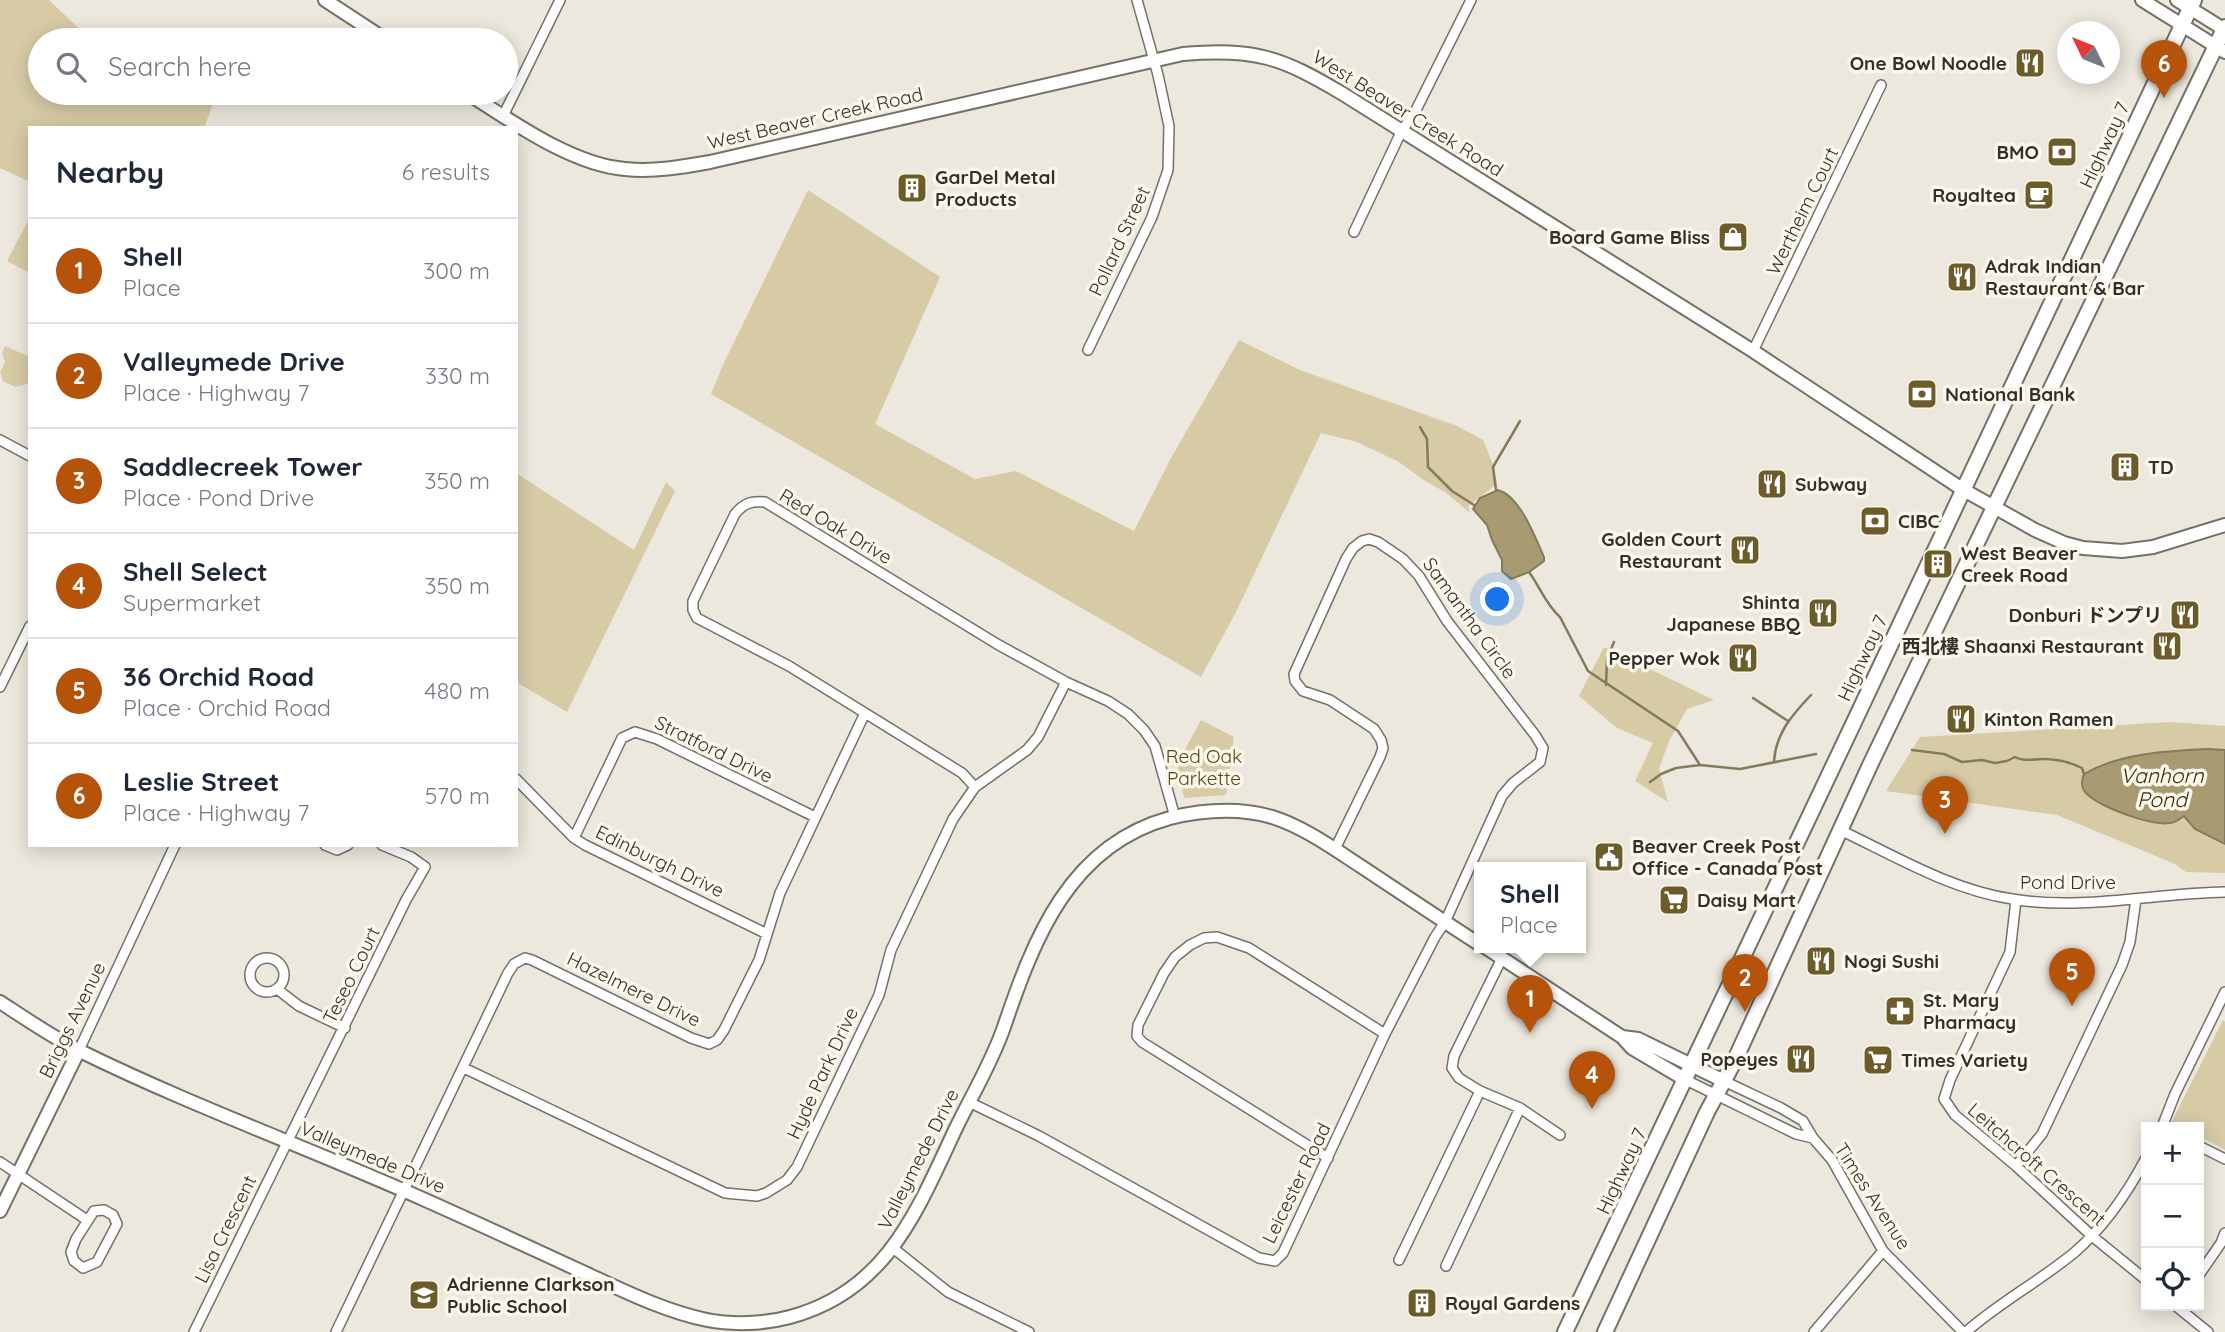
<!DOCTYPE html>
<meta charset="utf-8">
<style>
body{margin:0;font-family:Quicksand,"Noto Sans SC","Noto Sans JP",sans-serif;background:#f6f6f7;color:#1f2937}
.controls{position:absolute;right:21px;bottom:21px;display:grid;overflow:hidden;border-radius:0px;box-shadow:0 4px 18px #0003}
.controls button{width:63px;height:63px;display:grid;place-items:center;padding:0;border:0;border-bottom:2px solid #e0e1e3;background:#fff;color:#1f2937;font:35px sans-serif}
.compass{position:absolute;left:2057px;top:21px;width:63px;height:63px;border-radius:50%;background:#fff;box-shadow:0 4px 18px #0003;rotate:313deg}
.you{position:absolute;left:1498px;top:600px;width:24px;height:24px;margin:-18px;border:5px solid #fff;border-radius:50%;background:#1a73e8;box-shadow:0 0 0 10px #1a73e833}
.badge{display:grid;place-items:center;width:46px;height:46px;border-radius:50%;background:#b45309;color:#fff;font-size:23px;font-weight:700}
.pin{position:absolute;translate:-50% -58px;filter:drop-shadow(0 2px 4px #0008)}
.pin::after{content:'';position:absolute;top:37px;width:24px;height:21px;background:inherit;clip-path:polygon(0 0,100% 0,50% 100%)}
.popup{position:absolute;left:1474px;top:862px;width:112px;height:91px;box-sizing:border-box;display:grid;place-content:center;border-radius:0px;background:#fff;filter:drop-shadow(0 2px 5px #0005);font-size:23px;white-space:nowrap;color:#747a83}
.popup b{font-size:26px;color:#1f2937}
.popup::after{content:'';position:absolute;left:50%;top:100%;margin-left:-14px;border:14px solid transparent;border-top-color:#fff}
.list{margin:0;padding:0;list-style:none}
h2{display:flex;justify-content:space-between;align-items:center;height:91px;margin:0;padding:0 28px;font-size:30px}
h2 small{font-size:23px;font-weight:400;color:#747a83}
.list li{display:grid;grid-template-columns:46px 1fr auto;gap:21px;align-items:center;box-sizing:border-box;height:105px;padding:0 28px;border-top:2px solid #e0e1e3}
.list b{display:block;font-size:26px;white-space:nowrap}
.list p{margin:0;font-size:23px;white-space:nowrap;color:#747a83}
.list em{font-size:23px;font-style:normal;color:#747a83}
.icon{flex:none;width:38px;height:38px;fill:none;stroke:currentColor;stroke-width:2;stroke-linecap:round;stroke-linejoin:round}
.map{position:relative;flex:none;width:2225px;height:1332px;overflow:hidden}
.search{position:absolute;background:#fff;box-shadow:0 4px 18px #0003;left:28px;top:28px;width:490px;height:77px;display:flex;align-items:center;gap:18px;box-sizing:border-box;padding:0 24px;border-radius:38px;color:#747a83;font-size:26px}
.panel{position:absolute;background:#fff;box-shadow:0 4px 18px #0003;left:28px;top:126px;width:490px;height:721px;border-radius:0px}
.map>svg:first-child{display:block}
</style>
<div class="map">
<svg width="2225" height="1332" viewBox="0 0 2225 1332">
<rect width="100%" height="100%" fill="#ece8dd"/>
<path fill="#d7cba6" d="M0,0H49L91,40H40V93H158L187,104L209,93L215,98L204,128H30V182L0,168Z
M808,190L940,277L875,424L975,479L1016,471L1134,531L1171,458L1239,340L1300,370L1457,426L1483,440L1494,467L1497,484L1468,506L1470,513L1445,492L1425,481L1399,462L1357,442L1321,433L1236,612L1201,677L711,394L723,365Z
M30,217V273L7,261Z
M5,346L30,357V383L15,387L3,381L0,372L5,362L2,353Z
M516,473L634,550L666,482L675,491L567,712L516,682Z
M1604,647L1714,700L1687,709L1669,741L1659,769L1668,802L1635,781L1653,743L1617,728L1579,696Z
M1201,720L1234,737L1226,795L1184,798L1177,764Z
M2170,722L2225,726V873L2186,872L2175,864L2057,815L1886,791L1920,737Z
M2223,1020L2225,1022V1150L2199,1136V1127H2180L2171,1123Z"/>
<path fill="#a89a71" stroke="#847a5c" stroke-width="2" d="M1498,490C1520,496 1535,537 1544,557V561L1529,572L1511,579L1502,571V560L1492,540L1487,525L1473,509L1480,498Z
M2209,749L2225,750V844L2195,829L2184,816C2181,818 2175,823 2170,823C2151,826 2102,808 2087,794C2081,789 2081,781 2084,774C2120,753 2168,751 2209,749Z"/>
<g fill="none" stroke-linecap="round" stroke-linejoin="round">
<path stroke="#847a5c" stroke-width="2.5" d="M1420,427L1427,439L1428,467L1452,491L1474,505
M1496,490L1493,467L1520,421
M1529,572C1540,587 1546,605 1560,617L1588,671L1678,731L1700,765
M1606,685L1607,659L1614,642
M1753,698L1788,721
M1912,750L1944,754L1962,762L1982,760L1995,763L2007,761L2015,757C2024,762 2033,759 2043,759C2056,759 2070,762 2082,768L2084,774
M1774,761C1776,733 1792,715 1811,695
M1650,782L1661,774L1676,768L1700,765L1740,769L1816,754"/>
<g stroke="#757167" stroke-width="12">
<path id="street" d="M503,116L560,0
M1354,232L1402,130L1414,114L1471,0
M1088,350L1152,217L1168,170L1169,126L1158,75L1137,0
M1753,351L1881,85
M0,440L30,456
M0,687L30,626
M516,779L574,838L585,845L767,934
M975,787L962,773L789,666L697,618L693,610V601L735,514C744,503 751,501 765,502L997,644L1066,682L1108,701L1128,714L1144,730L1155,746L1175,817
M1840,830C1895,856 1951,890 2012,899C2082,911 2155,893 2225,892
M574,838L622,738L635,732L657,739L815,817
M325,845L337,850L348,845
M2016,900L2010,952L1950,1080L1944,1099L1955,1115L2016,1166L2092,1236L2146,1280
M250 975a17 17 0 1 1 34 0a17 17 0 1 1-34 0Z
M277,989L299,1006L345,1028
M79,1050L175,845
M464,1068L725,1193L757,1196L766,1193L787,1180L797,1167L879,995L891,950L953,819L975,787L1027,750L1038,737L1066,682
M1686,1080L1796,1134L1813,1138
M1724,1081L1781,1108L1803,1121L1813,1138L1832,1160L1883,1251L1963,1332
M1480,1091L1520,1108L1560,1135
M969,1102L1039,1136L1259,1258L1275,1261L1283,1253L1385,1034L1435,937L1445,922L1502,796L1513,783L1540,762L1543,748L1535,735L1447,621L1419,576L1403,559L1378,542L1369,539L1362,541L1353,548L1346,559L1294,674L1295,681L1303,691L1330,700L1374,729L1381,740L1383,748L1380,757L1335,849
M2162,1127L2175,1094L2225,992
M2199,1146L2225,1159
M1328,1158L1142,1042L1137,1036L1138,1025L1164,973L1175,957L1190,945L1204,938L1217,937L1249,948L1385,1034
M0,1162L87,1220
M2016,1166L2042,1134L2122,965L2130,942L2136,899
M104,1210L113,1215L117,1224L97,1262L83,1268L74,1261L71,1252L76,1239L94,1211Z
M893,1248L948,1292L1029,1332
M1399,1260L1480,1091L1459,1078L1452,1068L1454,1056L1502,958
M1446,1266L1520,1108
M2199,1275L2221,1243L2225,1233
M2176,1306L2208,1332
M194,1332L406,900L425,867L411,857L382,845
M336,1332L508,973L514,964L525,958L532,960L691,1038L709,1044L717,1040L724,1030L759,960L780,893L865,713
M1814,1332L1883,1251
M1966,1332C2000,1302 2040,1281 2075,1252C2105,1226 2128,1192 2146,1158"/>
</g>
<g stroke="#757167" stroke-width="16">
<path id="secondary" d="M325,0L386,40
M2142,0L2225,52
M2177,0L2225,30
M467,93C511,121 572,165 625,169C654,172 682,167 710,162L1183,54C1255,48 1281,57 1343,94L1753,351L1962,489L2035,530L2064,543L2083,548L2122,551L2153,547L2225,525
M1485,947L1622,1037L1632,1048L1686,1080
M0,1002C26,1019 52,1037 80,1051C192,1106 309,1148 423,1199C477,1223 531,1248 585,1273C624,1291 664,1311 707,1320C733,1325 764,1324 790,1317C887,1291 917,1211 956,1128C972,1095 992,1062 1004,1027C1034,938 1070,845 1170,818C1203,810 1240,808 1272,817C1304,827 1334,849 1362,867C1401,893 1440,919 1479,944
M1622,1037L1638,1039L1724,1081
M0,1211L79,1050"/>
</g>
<g stroke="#757167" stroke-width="18">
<path id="primary" d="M1565,1332C1777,889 1984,444 2194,0
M1605,1332L1707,1112L1734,1062L1871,763L2225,27"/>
</g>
<use href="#street" stroke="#fff" stroke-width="9"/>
<use href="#secondary" stroke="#fff" stroke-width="12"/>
<use href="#primary" stroke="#fff" stroke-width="14"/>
</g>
<defs>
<g id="restaurant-square" transform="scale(1.575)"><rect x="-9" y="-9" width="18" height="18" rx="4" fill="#6c5c2a" stroke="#faf6ea"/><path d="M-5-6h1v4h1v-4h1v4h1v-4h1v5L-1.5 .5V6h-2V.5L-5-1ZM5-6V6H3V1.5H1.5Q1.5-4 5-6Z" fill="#fff"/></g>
<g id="bank-square" transform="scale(1.575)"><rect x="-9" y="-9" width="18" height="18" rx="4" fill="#6c5c2a" stroke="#faf6ea"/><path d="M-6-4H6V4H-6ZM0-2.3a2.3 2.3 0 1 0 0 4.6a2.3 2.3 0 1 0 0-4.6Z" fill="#fff"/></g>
<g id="building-square" transform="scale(1.575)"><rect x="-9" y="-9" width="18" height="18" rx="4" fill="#6c5c2a" stroke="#faf6ea"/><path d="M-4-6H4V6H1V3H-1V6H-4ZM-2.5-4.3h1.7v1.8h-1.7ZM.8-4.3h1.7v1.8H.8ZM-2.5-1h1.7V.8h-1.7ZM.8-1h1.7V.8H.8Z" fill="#fff"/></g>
<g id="cafe-square" transform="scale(1.575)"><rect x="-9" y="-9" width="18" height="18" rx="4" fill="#6c5c2a" stroke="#faf6ea"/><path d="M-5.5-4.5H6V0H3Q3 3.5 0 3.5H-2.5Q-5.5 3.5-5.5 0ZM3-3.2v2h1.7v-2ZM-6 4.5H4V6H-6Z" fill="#fff"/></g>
<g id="shop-square" transform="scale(1.575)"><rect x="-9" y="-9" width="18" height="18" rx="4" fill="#6c5c2a" stroke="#faf6ea"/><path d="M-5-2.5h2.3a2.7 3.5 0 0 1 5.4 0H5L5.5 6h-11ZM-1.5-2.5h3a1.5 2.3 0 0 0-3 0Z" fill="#fff"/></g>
<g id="civic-square" transform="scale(1.575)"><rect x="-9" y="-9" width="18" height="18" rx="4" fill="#6c5c2a" stroke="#faf6ea"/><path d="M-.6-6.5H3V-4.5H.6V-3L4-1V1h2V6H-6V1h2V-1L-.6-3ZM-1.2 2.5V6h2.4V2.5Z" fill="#fff"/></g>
<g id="supermarket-square" transform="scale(1.575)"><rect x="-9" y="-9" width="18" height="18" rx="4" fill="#6c5c2a" stroke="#faf6ea"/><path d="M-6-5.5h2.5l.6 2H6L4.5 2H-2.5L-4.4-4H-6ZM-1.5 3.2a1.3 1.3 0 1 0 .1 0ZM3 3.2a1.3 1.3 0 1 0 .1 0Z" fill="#fff"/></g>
<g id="pharmacy-square" transform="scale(1.575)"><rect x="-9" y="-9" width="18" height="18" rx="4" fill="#6c5c2a" stroke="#faf6ea"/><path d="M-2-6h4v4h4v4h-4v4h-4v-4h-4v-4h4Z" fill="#fff"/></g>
<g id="school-square" transform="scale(1.575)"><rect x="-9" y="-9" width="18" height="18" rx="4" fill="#6c5c2a" stroke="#faf6ea"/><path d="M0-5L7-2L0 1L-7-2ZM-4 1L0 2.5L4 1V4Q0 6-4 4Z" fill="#fff"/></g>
</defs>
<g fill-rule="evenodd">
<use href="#restaurant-square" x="2030" y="63"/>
<use href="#bank-square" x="2062" y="152"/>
<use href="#building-square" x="912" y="188"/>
<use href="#cafe-square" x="2039" y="195"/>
<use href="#shop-square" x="1733" y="237"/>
<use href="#restaurant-square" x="1962" y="277"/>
<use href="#bank-square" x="1922" y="394"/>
<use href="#building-square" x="2125" y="467"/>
<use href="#restaurant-square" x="1772" y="484"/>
<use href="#bank-square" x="1875" y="521"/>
<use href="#restaurant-square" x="1745" y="550"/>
<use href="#building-square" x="1938" y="564"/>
<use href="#restaurant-square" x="1823" y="613"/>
<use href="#restaurant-square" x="2185" y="615"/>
<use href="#restaurant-square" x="2167" y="646"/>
<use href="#restaurant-square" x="1743" y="658"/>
<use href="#restaurant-square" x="1961" y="719"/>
<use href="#civic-square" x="1609" y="857"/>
<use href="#supermarket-square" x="1674" y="900"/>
<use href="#restaurant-square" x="1821" y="961"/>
<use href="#pharmacy-square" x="1900" y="1011"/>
<use href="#restaurant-square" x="1801" y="1059"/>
<use href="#supermarket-square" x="1878" y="1060"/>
<use href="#school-square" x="424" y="1295"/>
<use href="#building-square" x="1422" y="1303"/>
</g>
<g text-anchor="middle" stroke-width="7" stroke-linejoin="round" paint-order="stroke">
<g font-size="19" font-weight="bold" fill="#31302c" stroke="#faf6ea" text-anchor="start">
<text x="2007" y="70" text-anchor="end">One Bowl Noodle</text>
<text x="2039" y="159" text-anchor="end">BMO</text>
<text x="935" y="184">GarDel Metal<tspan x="935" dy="22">Products</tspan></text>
<text x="2016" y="202" text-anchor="end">Royaltea</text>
<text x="1710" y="244" text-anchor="end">Board Game Bliss</text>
<text x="1985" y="273">Adrak Indian<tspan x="1985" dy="22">Restaurant &amp; Bar</tspan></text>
<text x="1945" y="401">National Bank</text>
<text x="2148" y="474">TD</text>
<text x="1795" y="491">Subway</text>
<text x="1898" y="528">CIBC</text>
<text x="1722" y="546" text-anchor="end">Golden Court<tspan x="1722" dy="22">Restaurant</tspan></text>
<text x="1961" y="560">West Beaver<tspan x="1961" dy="22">Creek Road</tspan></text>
<text x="1800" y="609" text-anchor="end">Shinta<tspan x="1800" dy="22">Japanese BBQ</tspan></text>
<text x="2162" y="622" text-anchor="end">Donburi ドンプリ</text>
<text x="2144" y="653" text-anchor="end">西北樓 Shaanxi Restaurant</text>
<text x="1720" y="665" text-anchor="end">Pepper Wok</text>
<text x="1984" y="726">Kinton Ramen</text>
<text x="1632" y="853">Beaver Creek Post<tspan x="1632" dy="22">Office - Canada Post</tspan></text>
<text x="1697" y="907">Daisy Mart</text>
<text x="1844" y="968">Nogi Sushi</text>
<text x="1923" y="1007">St. Mary<tspan x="1923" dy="22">Pharmacy</tspan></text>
<text x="1778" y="1066" text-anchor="end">Popeyes</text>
<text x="1901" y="1067">Times Variety</text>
<text x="447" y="1291">Adrienne Clarkson<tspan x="447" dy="22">Public School</tspan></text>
<text x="1445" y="1310">Royal Gardens</text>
</g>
<g font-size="19" fill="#31302c" stroke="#faf6ea">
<text transform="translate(1408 113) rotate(32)" y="7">West Beaver Creek Road</text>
<text transform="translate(815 118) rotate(-13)" y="7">West Beaver Creek Road</text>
<text transform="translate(2104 145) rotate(-65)" y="7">Highway 7</text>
<text transform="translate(1802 211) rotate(-64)" y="7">Wertheim Court</text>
<text transform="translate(1119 241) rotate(-65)" y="7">Pollard Street</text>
<text transform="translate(836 526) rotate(31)" y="7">Red Oak Drive</text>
<text transform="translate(1470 618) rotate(54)" y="7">Samantha Circle</text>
<text transform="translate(1862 658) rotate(-65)" y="7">Highway 7</text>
<text transform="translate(714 749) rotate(26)" y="7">Stratford Drive</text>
<text transform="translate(660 861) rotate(26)" y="7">Edinburgh Drive</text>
<text x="2068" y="889">Pond Drive</text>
<text transform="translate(351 975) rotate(-64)" y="7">Teseo Court</text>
<text transform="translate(634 989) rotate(26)" y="7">Hazelmere Drive</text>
<text transform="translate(72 1020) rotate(-64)" y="7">Briggs Avenue</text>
<text transform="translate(822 1073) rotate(-65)" y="7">Hyde Park Drive</text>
<text transform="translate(373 1157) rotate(23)" y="7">Valleymede Drive</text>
<text transform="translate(918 1159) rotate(-63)" y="7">Valleymede Drive</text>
<text transform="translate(2037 1164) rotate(41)" y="7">Leitchcroft Crescent</text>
<text transform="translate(1621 1171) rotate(-65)" y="7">Highway 7</text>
<text transform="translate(1296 1183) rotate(-64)" y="7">Leicester Road</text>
<text transform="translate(1873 1196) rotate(57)" y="7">Times Avenue</text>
<text transform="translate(225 1229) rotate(-64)" y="7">Lisa Crescent</text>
</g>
<g font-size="19" fill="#564612" stroke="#faf6ea">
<text x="1204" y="763">Red Oak<tspan x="1204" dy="22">Parkette</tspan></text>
</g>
<g font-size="21" font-style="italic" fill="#392d09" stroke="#faf6ea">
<text x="2162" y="783">Vanhorn<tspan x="2162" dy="24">Pond</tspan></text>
</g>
</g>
</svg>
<div class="controls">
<button>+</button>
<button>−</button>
<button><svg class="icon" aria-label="locate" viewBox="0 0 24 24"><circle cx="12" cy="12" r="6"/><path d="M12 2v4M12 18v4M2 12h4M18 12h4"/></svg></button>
</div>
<svg class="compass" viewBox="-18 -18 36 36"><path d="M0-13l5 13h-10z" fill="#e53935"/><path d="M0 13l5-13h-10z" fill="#747a83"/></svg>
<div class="you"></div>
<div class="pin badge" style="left:1530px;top:1033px">1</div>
<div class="popup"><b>Shell</b>Place</div>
<div class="pin badge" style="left:1745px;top:1012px">2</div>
<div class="pin badge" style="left:1945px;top:834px">3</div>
<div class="pin badge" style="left:1592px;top:1109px">4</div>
<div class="pin badge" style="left:2072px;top:1006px">5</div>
<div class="pin badge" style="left:2164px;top:98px">6</div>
<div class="search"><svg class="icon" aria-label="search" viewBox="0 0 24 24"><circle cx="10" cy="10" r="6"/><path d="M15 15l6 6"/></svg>Search here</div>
<section class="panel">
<h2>Nearby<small>6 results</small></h2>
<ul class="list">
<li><span class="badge">1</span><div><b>Shell</b><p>Place</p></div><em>300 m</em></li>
<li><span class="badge">2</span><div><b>Valleymede Drive</b><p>Place · Highway 7</p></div><em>330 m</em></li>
<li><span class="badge">3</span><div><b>Saddlecreek Tower</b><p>Place · Pond Drive</p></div><em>350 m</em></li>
<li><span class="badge">4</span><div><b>Shell Select</b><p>Supermarket</p></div><em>350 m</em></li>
<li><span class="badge">5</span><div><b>36 Orchid Road</b><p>Place · Orchid Road</p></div><em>480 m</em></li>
<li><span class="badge">6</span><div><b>Leslie Street</b><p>Place · Highway 7</p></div><em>570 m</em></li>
</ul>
</section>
</div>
